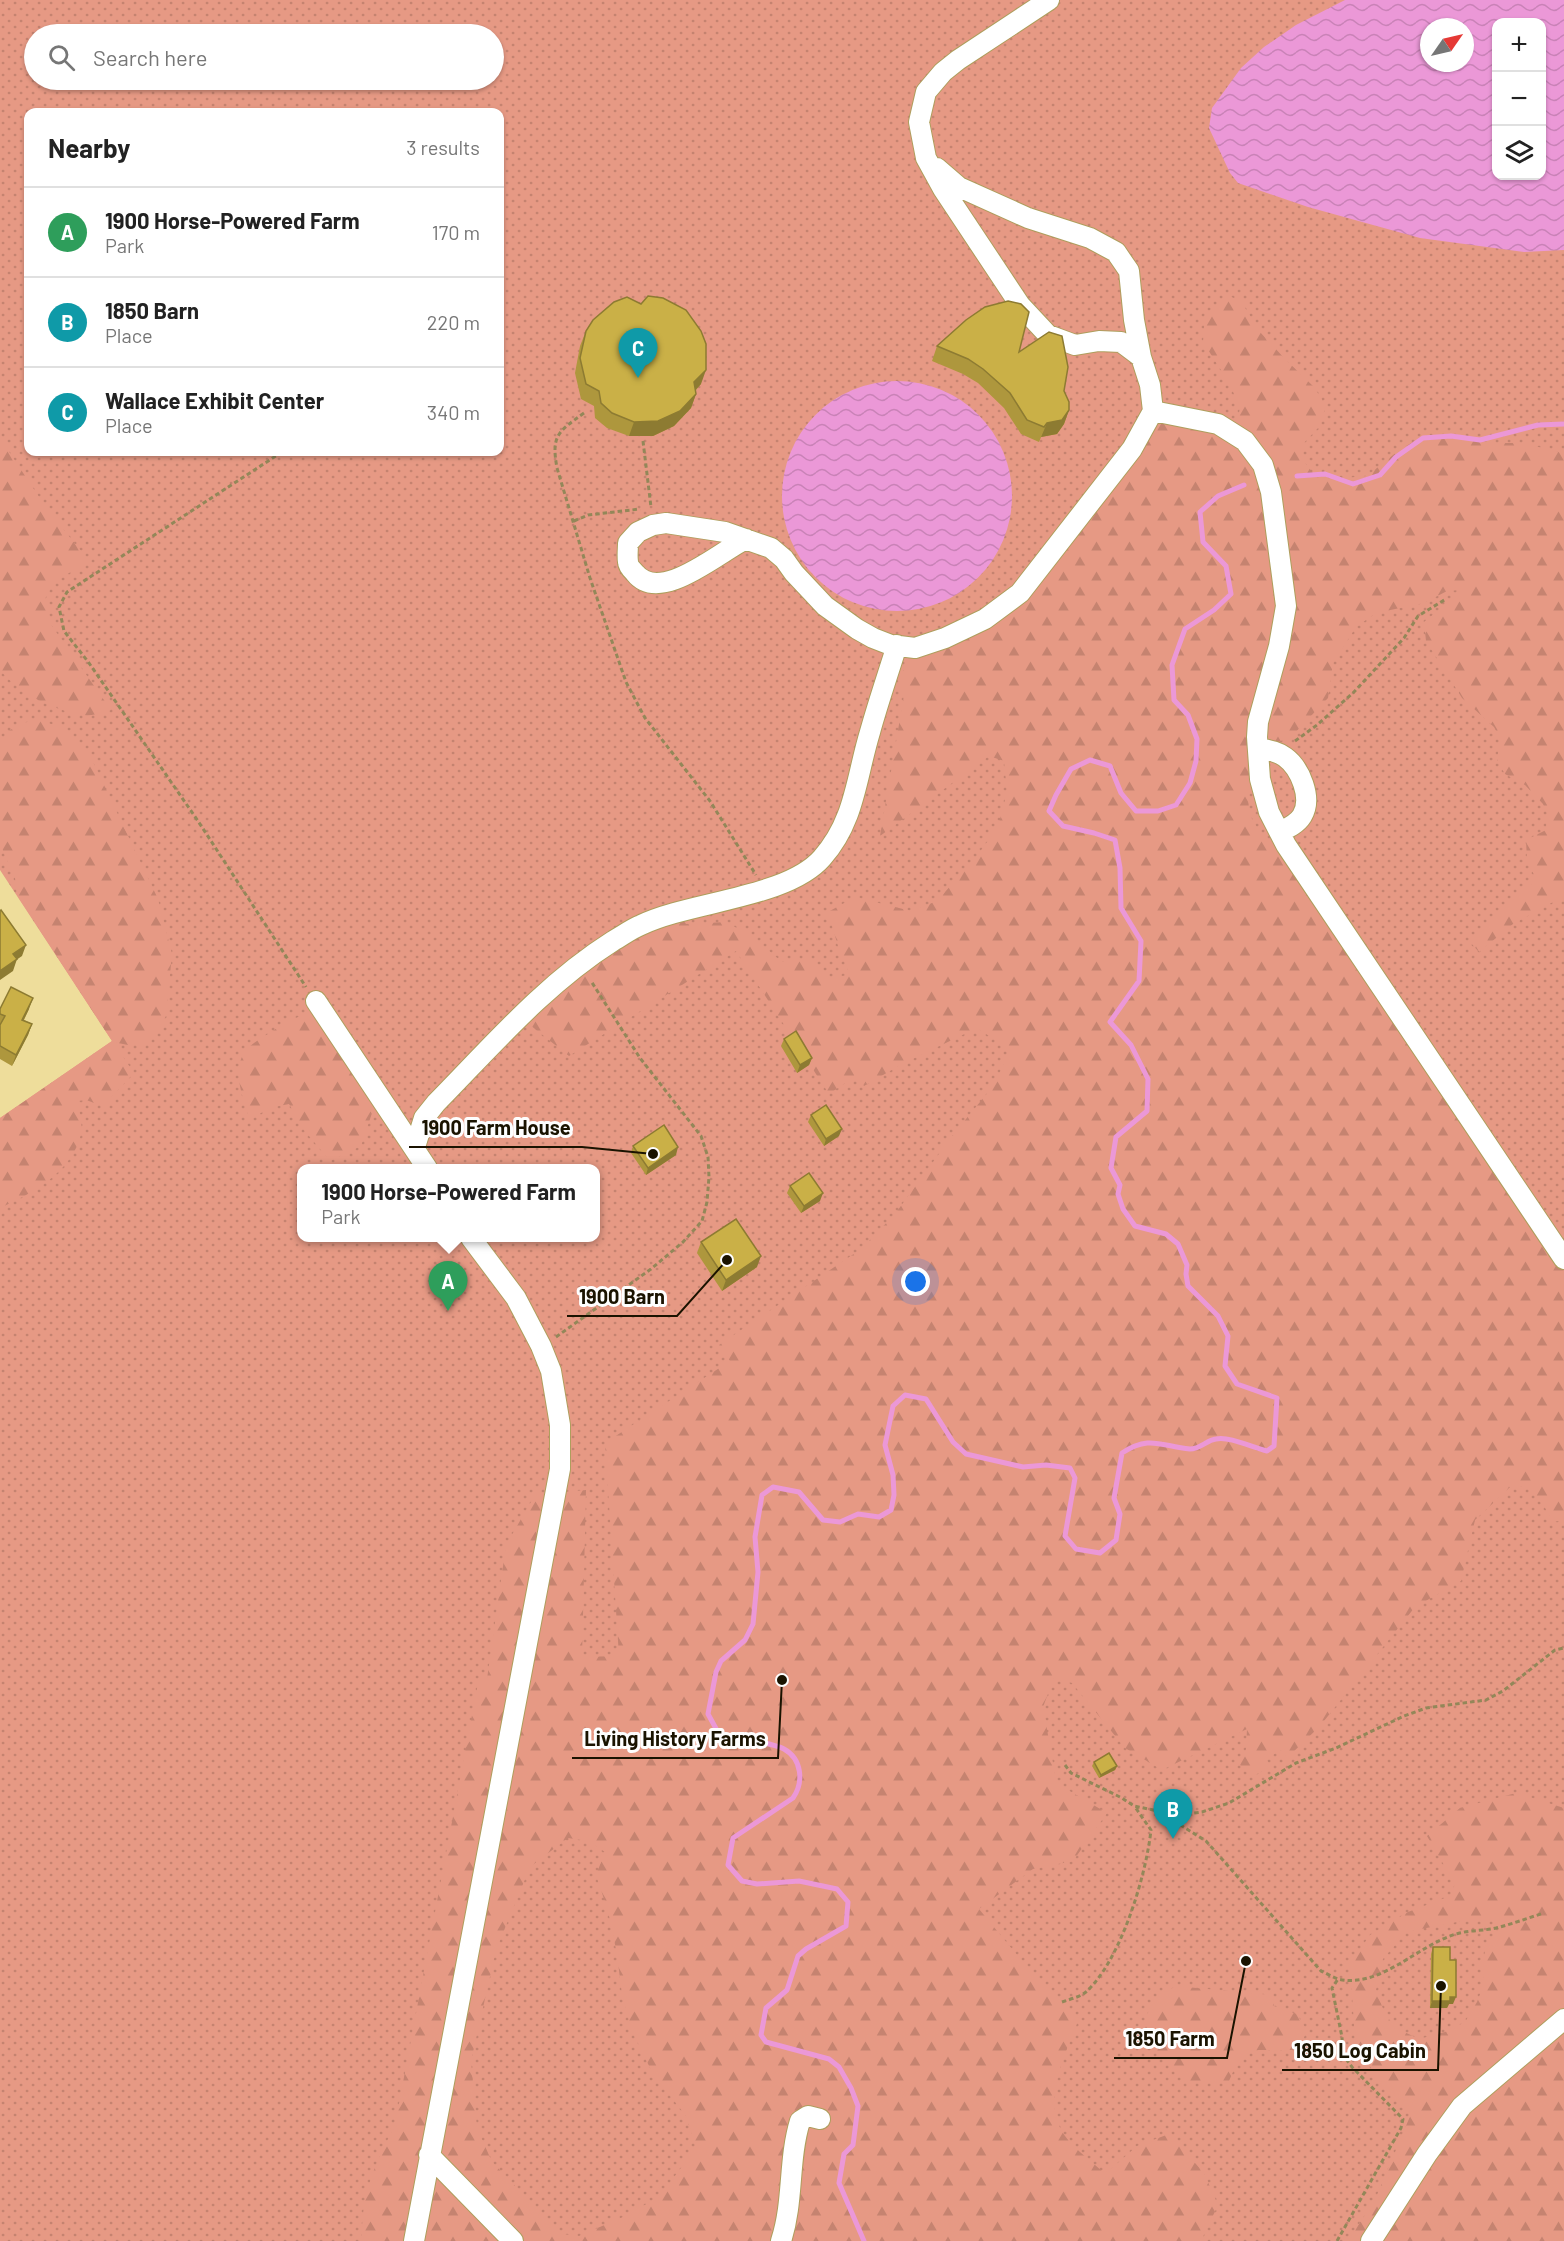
<!DOCTYPE html>
<meta charset="utf-8">
<style>
body{margin:0;font-family:Barlow,sans-serif;background:#f2f2f2;color:#222}
.controls{position:absolute;right:18px;top:18px;display:grid;overflow:hidden;border-radius:12px;box-shadow:0 2px 4px #0004}
.controls button{width:54px;height:54px;display:grid;place-items:center;padding:0;border:0;border-bottom:2px solid #e0e0e0;background:#fff;color:#222;font:30px sans-serif}
.compass{position:absolute;left:1420px;top:18px;width:54px;height:54px;border-radius:50%;background:#fff;box-shadow:0 2px 4px #0004;rotate:56deg}
.you{position:absolute;left:916px;top:1282px;width:21px;height:21px;margin:-15px;border:4px solid #fff;border-radius:50%;background:#1a73e8;box-shadow:0 0 0 9px #1a73e833}
.badge{display:grid;place-items:center;width:39px;height:39px;border-radius:50%;background:#5c65dd;color:#fff;font-size:20px;font-weight:700}
.pin{position:absolute;translate:-50% -50px;filter:drop-shadow(0 2px 3px #0008)}
.pin::after{content:'';position:absolute;top:32px;width:21px;height:18px;background:inherit;clip-path:polygon(0 0,100% 0,50% 100%)}
.popup{position:absolute;left:297px;top:1164px;width:303px;height:78px;box-sizing:border-box;display:grid;place-content:center;border-radius:12px;background:#fff;filter:drop-shadow(0 2px 4px #0005);font-size:20px;white-space:nowrap;color:#767676}
.popup b{font-size:22px;color:#222}
.popup::after{content:'';position:absolute;left:50%;top:100%;margin-left:-12px;border:12px solid transparent;border-top-color:#fff}
.list{margin:0;padding:0;list-style:none}
h2{display:flex;justify-content:space-between;align-items:center;height:78px;margin:0;padding:0 24px;font-size:26px}
h2 small{font-size:20px;font-weight:400;color:#767676}
.list li{display:grid;grid-template-columns:39px 1fr auto;gap:18px;align-items:center;box-sizing:border-box;height:90px;padding:0 24px;border-top:2px solid #e0e0e0}
.list b{display:block;font-size:22px;white-space:nowrap}
.list p{margin:0;font-size:20px;white-space:nowrap;color:#767676}
.list em{font-size:20px;font-style:normal;color:#767676}
.icon{flex:none;width:33px;height:33px;fill:none;stroke:currentColor;stroke-width:2;stroke-linecap:round;stroke-linejoin:round}
.map{position:relative;flex:none;width:1564px;height:2241px;overflow:hidden}
.search{position:absolute;background:#fff;box-shadow:0 2px 4px #0004;left:24px;top:24px;width:480px;height:66px;display:flex;align-items:center;gap:15px;box-sizing:border-box;padding:0 21px;border-radius:33px;color:#767676;font-size:22px}
.panel{position:absolute;background:#fff;box-shadow:0 2px 4px #0004;left:24px;top:108px;width:480px;height:348px;border-radius:12px}
.map>svg:first-child{display:block}
</style>
<div class="map">
<svg width="1564" height="2241" viewBox="0 0 1564 2241">
<defs>
<pattern id="green-dots" width="8" height="8" patternUnits="userSpaceOnUse" patternTransform="scale(1.5)"><rect width="8" height="8" fill="#e69984"/><path d="M2 2h.1M6 6h.1" fill="none" stroke="#c58370" stroke-width="1.8" stroke-linecap="round"/></pattern>
<pattern id="forest-firs" width="22" height="20" patternUnits="userSpaceOnUse" patternTransform="scale(1.5)"><rect width="22" height="20" fill="#e69984"/><path d="M5 1l3.5 6h-7zM16 11l3.5 6h-7z" fill="#c58370"/></pattern>
<pattern id="water-waves" width="16" height="10" patternUnits="userSpaceOnUse" patternTransform="scale(1.5)"><rect width="16" height="10" fill="#eb98d7"/><path d="M0 5q4-4 8 0t8 0" fill="none" stroke="#c982b7"/></pattern>
</defs>
<rect width="100%" height="100%" fill="#eedd9b"/>
<path fill="url(#green-dots)" fill-rule="evenodd" d="M0,0H1564V2241H0V1118L112,1041L0,870ZM1496,22H1542V176H1496ZM1429,27H1465V63H1429ZM34,34H494V80H34ZM28,112H500V452H28ZM301,1168H595V1238H301Z"/>
<path fill="url(#forest-firs)" fill-rule="evenodd" d="M1229,296L1241,301L1259,331L1285,359L1314,387L1326,406L1319,427L1301,446L1302,459L1316,477L1331,479L1367,476L1398,451L1423,436L1448,434L1493,443H1515L1550,449L1564,454V896L1513,924L1479,952L1470,942L1489,922L1531,885L1535,877L1527,860L1526,840L1546,830L1547,813L1543,804L1525,785L1505,774L1497,761L1500,738L1494,727L1462,698L1426,641L1424,622C1434,613 1457,599 1461,590L1447,591L1424,603L1376,613L1356,627L1333,663L1328,698L1291,737L1273,744L1252,781L1248,800L1250,815L1263,839L1285,855L1564,1259V1520L1553,1522L1544,1506L1526,1486L1509,1488L1475,1520L1461,1581L1415,1607L1320,1726L1287,1758L1281,1750L1266,1759L1271,1767L1251,1777L1240,1765L1246,1749L1247,1729L1162,1770L1125,1748L1072,1683L1054,1678L1043,1707L1056,1780L1068,1790L1107,1813L1073,1861L1033,1869L979,1909L1040,1983L1078,2021C1065,2056 1040,2101 1065,2136C1075,2150 1093,2162 1105,2174L1137,2146L1169,2134L1204,2173L1218,2205L1201,2241H362C361,2193 374,2167 395,2125L479,1678L487,1679L506,1545L535,1495L586,1490L582,1657L619,1656L605,1443L730,1361L719,1345L861,1249L895,1214L952,1136L994,1085L1010,1050L977,1028L902,1064L864,1086L857,1075L829,1094L736,951L569,1056L520,1017L557,983L677,911L686,924L727,922L756,940L782,962L811,959L825,978L850,975L838,946L828,912L855,897L911,911L937,901L976,857L998,827L1007,792L1004,761L989,756L880,836L904,695L896,676L909,666L915,648L1020,593L1153,411L1230,431L1238,419L1240,407L1228,381L1203,342L1205,314ZM568,1838L588,1841L605,1852L596,1875L608,1911L617,1954L622,1995L632,2031L653,2074L686,2116L696,2148L659,2197L623,2217L579,2236L562,2234L492,2162L477,2128L471,2061L496,1950L530,1867Z
M0,438L47,509L85,556L82,565L53,583L45,599L52,626L111,710C102,712 91,717 83,715C52,710 19,693 0,670Z
M33,719L62,727L94,764L158,899L172,954L166,1016L150,1042L128,1045L113,1042L134,1073L103,1106L86,1100L77,1101C79,1111 83,1124 81,1134C72,1172 33,1193 0,1208V1118L112,1041L17,895L15,878L0,844V743L8,731Z
M313,1012L375,1104L361,1146L330,1161L304,1130L289,1104L269,1108L250,1120C244,1102 231,1070 245,1052C250,1044 263,1037 271,1032C285,1023 297,1016 313,1012Z
M1516,1793L1564,1808V2241H1347L1374,2202L1411,2114L1380,2084L1355,2040L1350,1963L1370,1935L1408,1912L1450,1896L1455,1884L1427,1836L1460,1808ZM1496,1919L1501,1927L1486,1946L1482,1967L1484,1984L1477,2002L1465,2022L1445,2032L1419,2039L1396,2028L1385,2014L1376,1990L1383,1959L1406,1932L1457,1922Z
M1175,1986L1272,1995L1274,2006L1297,2014L1307,2031L1298,2050H1249L1236,2065L1229,2081H1188C1164,2061 1133,2043 1150,2008C1154,2000 1168,1992 1175,1986Z"/>
<path fill="url(#water-waves)" fill-rule="evenodd" d="M1345,0H1564V250L1524,252L1420,238L1308,207L1238,183L1230,173L1209,128L1212,108L1241,68L1264,47L1296,25ZM1496,22H1542V176H1496ZM1429,27H1465V63H1429Z
M782 496a115 115 0 1 1 230 0a115 115 0 1 1-230 0Z"/>
<g fill="none" stroke-linecap="round" stroke-linejoin="round">
<path stroke="#eb98d7" stroke-width="5" d="M1297,476L1325,474L1353,484L1380,475L1396,457L1423,438L1451,436L1480,440L1538,425L1564,424
M864,2241L839,2183L844,2154L853,2145L858,2106L851,2088L839,2067L829,2059L766,2042L761,2035L766,2008L787,1990L798,1956L806,1949L846,1926L848,1902L837,1889L799,1881L757,1884L742,1881L728,1865L733,1838L793,1798C804,1782 802,1759 784,1749C771,1742 735,1738 719,1734L708,1714L716,1672L721,1661L745,1640L753,1624L758,1572L755,1537L762,1495L773,1487L799,1492L823,1520L840,1522L858,1514L879,1517L891,1510L894,1495L893,1475L885,1445L893,1406L905,1395L926,1399L953,1442L966,1454L1023,1467L1046,1465L1070,1468L1075,1478L1065,1536L1076,1549L1100,1553L1116,1540L1120,1514L1114,1498L1122,1453C1150,1435 1160,1446 1190,1449C1200,1449 1207,1440 1216,1439C1230,1436 1253,1448 1267,1451L1274,1446L1277,1398L1237,1384L1225,1366L1228,1336L1218,1316L1188,1286L1186,1274L1187,1265L1178,1244L1166,1234L1135,1226L1123,1209L1118,1194L1120,1185L1111,1168L1116,1137L1147,1111L1148,1079L1131,1045L1110,1022L1139,981L1141,941L1121,908L1120,868L1115,840L1094,833L1063,826L1049,811L1056,795L1071,769L1090,760L1110,766L1121,793L1136,811H1158L1176,805L1190,783L1196,761L1197,739L1188,715L1174,700L1172,665L1185,629L1214,610L1231,594L1226,566L1203,542L1200,512L1218,496L1244,485"/>
<g stroke="#ae9e5d" stroke-width="22">
<path id="minor" d="M937,168L959,187L1028,218L1090,238L1116,252L1129,271L1134,320L1141,357
M1153,411L1218,424L1245,441L1263,465L1271,492L1286,606L1279,646L1258,722L1257,737L1260,779L1269,812L1286,845L1564,1259
M746,539C719,552 660,605 635,573C632,570 628,566 628,562C627,556 628,549 628,543L638,532L653,525L666,523L725,532L771,548L784,559L794,573L825,606L857,629L873,638L891,645L915,648L945,638L985,619L1020,593L1132,449L1153,411L1150,385L1141,357L1121,342L1099,341L1075,345L1048,335L1020,305L943,189L926,158L919,122L926,92L943,72L958,60L1049,0
M1258,748C1268,750 1277,751 1285,757C1300,768 1313,798 1302,816C1297,824 1288,828 1280,832
M316,1001L427,1168
M415,1147L424,1118L436,1103C492,1046 545,984 613,941C622,936 631,929 641,925C691,901 787,898 822,858C855,821 856,778 870,732C878,703 888,674 897,645
M429,2155L513,2241
M414,2241L560,1469V1425L551,1371L541,1346L516,1298L471,1238
M781,2241C794,2201 788,2160 800,2121L808,2116L820,2119
M1371,2241L1427,2154L1462,2106L1564,2019"/>
</g>
<path stroke="#938759" stroke-width="3" stroke-dasharray="4.5 3" stroke-linecap="butt" d="M584,413C558,432 551,435 557,468L590,578L626,682L645,718L710,801L756,875
M643,441L651,507
M282,452L67,592L59,607L64,631L89,663L198,821L306,987
M574,521L588,515L640,509
M1295,741L1317,725L1353,693L1404,638L1418,616L1446,599
M556,1337L651,1269L683,1242L702,1221L707,1202L709,1177L708,1157L701,1136L640,1058L591,981
M1065,1765L1071,1773L1122,1798L1134,1806L1177,1815L1202,1812L1229,1803L1296,1763L1336,1748L1404,1716L1426,1708L1486,1700L1503,1691L1555,1650L1564,1648
M1169,1815L1174,1821L1206,1841L1321,1971C1326,1973 1332,1977 1338,1979C1380,1989 1418,1945 1456,1934C1469,1930 1483,1931 1496,1928C1512,1924 1528,1918 1544,1913
M1062,2002C1070,1999 1081,1997 1087,1991C1121,1959 1146,1876 1151,1830L1135,1807
M1337,2241L1401,2128L1403,2119L1352,2067L1343,2055L1342,2037L1332,1988L1338,1979"/>
<use href="#minor" stroke="#fff" stroke-width="20"/>
</g>
<path fill="#ae973d" d="M586,331L701,384L696,390V394L691,408L674,426L653,436H629L607,428L595,418L594,406L581,399L575,373L580,346Z
M937,346L1019,352L1064,391L1069,410L1064,424L1057,434L1041,437L1039,442L1021,434L1004,408L978,383L963,374L932,361Z
M0,1009H29L24,1020L32,1024L28,1035L12,1066L0,1059Z
M784,1039L812,1058L809,1065L797,1073L781,1046Z
M811,1115L839,1136L824,1146L808,1122Z
M633,1146L676,1155L646,1175L631,1153Z
M790,1186L820,1201L801,1213L787,1193Z
M701,1242L757,1267L722,1291L697,1253Z
M1094,1762L1117,1766L1115,1770L1099,1778L1092,1766Z
M1433,1947L1450,1960L1453,2004H1449L1447,2008H1430L1431,1954Z"/>
<path fill="#8d7b32" d="M706,370L701,384L689,397L694,382Z
M696,394L691,408L674,426L653,436H629L634,422Z
M1069,410L1064,424L1057,434L1041,437L1039,442L1047,423Z
M26,945L22,956L9,965L13,954Z
M17,959L13,971L0,980V971Z
M33,998L29,1009L18,1031L22,1020Z
M32,1024L28,1035L12,1066L16,1055Z
M812,1058L809,1065L797,1073L800,1065Z
M842,1129L839,1136L824,1146L826,1139Z
M678,1147L676,1155L646,1175L648,1168Z
M823,1193L820,1201L801,1213L804,1206Z
M761,1256L757,1267L722,1291L726,1280Z
M1117,1766L1115,1770L1099,1778L1101,1775Z
M1450,1997H1456L1453,2004H1449L1447,2008H1430L1432,2001Z"/>
<path fill="#cab047" stroke="#8d7b32" stroke-width="1.5" d="M648,296L663,298L686,310L701,331L706,344V370L694,382L696,394L680,411L658,421L634,422L612,413L601,403L599,391L586,384L580,358L586,331L593,320L614,302L627,297L641,304Z
M1008,301L1021,304L1029,312L1019,352L1049,332L1062,336L1068,367L1064,391L1069,402V410L1062,420L1047,423L1044,427L1027,420L1010,393L983,369L968,359L937,346L966,320L985,307Z
M1,910L26,945L13,954L17,959L0,971V911Z
M11,987L33,998L22,1020L32,1024L16,1055L0,1046V1025L5,1016L0,1014V1009Z
M796,1031L812,1058L800,1065L784,1039Z
M826,1105L842,1129L826,1139L811,1115Z
M664,1125L678,1147L648,1168L633,1146Z
M809,1173L823,1193L804,1206L790,1186Z
M736,1219L761,1256L726,1280L701,1242Z
M1109,1753L1117,1766L1101,1775L1094,1762Z
M1433,1947H1450V1960H1456V1997H1450V2001H1432Z"/>
<path fill="none" stroke="#1a1300" stroke-width="2" d="M653 1154L582 1147H409M727 1260L677 1316H567M782 1680L778 1758H572M1246 1961L1227 2058H1114M1441 1986L1438 2070H1282"/>
<g fill="#1a1300" stroke="#fefefe" stroke-width="2">
<circle cx="653" cy="1154" r="6"/>
<circle cx="727" cy="1260" r="6"/>
<circle cx="782" cy="1680" r="6"/>
<circle cx="1246" cy="1961" r="6"/>
<circle cx="1441" cy="1986" r="6"/>
</g>
<g font-size="20" text-anchor="middle" font-weight="bold" fill="#1a1300" stroke="#fefefe" stroke-width="6" stroke-linejoin="round" paint-order="stroke">
<text x="496" y="1135">1900 Farm House</text>
<text x="622" y="1304">1900 Barn</text>
<text x="675" y="1746">Living History Farms</text>
<text x="1170" y="2046">1850 Farm</text>
<text x="1360" y="2058">1850 Log Cabin</text>
</g>
</svg>
<div class="controls">
<button>+</button>
<button>−</button>
<button><svg class="icon" aria-label="layers" viewBox="0 0 24 24"><path d="M12 4l9 5-9 5-9-5zM3 14l9 5 9-5"/></svg></button>
</div>
<svg class="compass" viewBox="-18 -18 36 36"><path d="M0-13l5 13h-10z" fill="#e53935"/><path d="M0 13l5-13h-10z" fill="#767676"/></svg>
<div class="you"></div>
<div class="pin badge" style="left:448px;top:1311px;background:#2e9e5b">A</div>
<div class="popup"><b>1900 Horse-Powered Farm</b>Park</div>
<div class="pin badge" style="left:1173px;top:1839px;background:#0f9aa8">B</div>
<div class="pin badge" style="left:638px;top:378px;background:#0f9aa8">C</div>
<div class="search"><svg class="icon" aria-label="search" viewBox="0 0 24 24"><circle cx="10" cy="10" r="6"/><path d="M15 15l6 6"/></svg>Search here</div>
<section class="panel">
<h2>Nearby<small>3 results</small></h2>
<ul class="list">
<li><span class="badge" style="background:#2e9e5b">A</span><div><b>1900 Horse-Powered Farm</b><p>Park</p></div><em>170 m</em></li>
<li><span class="badge" style="background:#0f9aa8">B</span><div><b>1850 Barn</b><p>Place</p></div><em>220 m</em></li>
<li><span class="badge" style="background:#0f9aa8">C</span><div><b>Wallace Exhibit Center</b><p>Place</p></div><em>340 m</em></li>
</ul>
</section>
</div>
